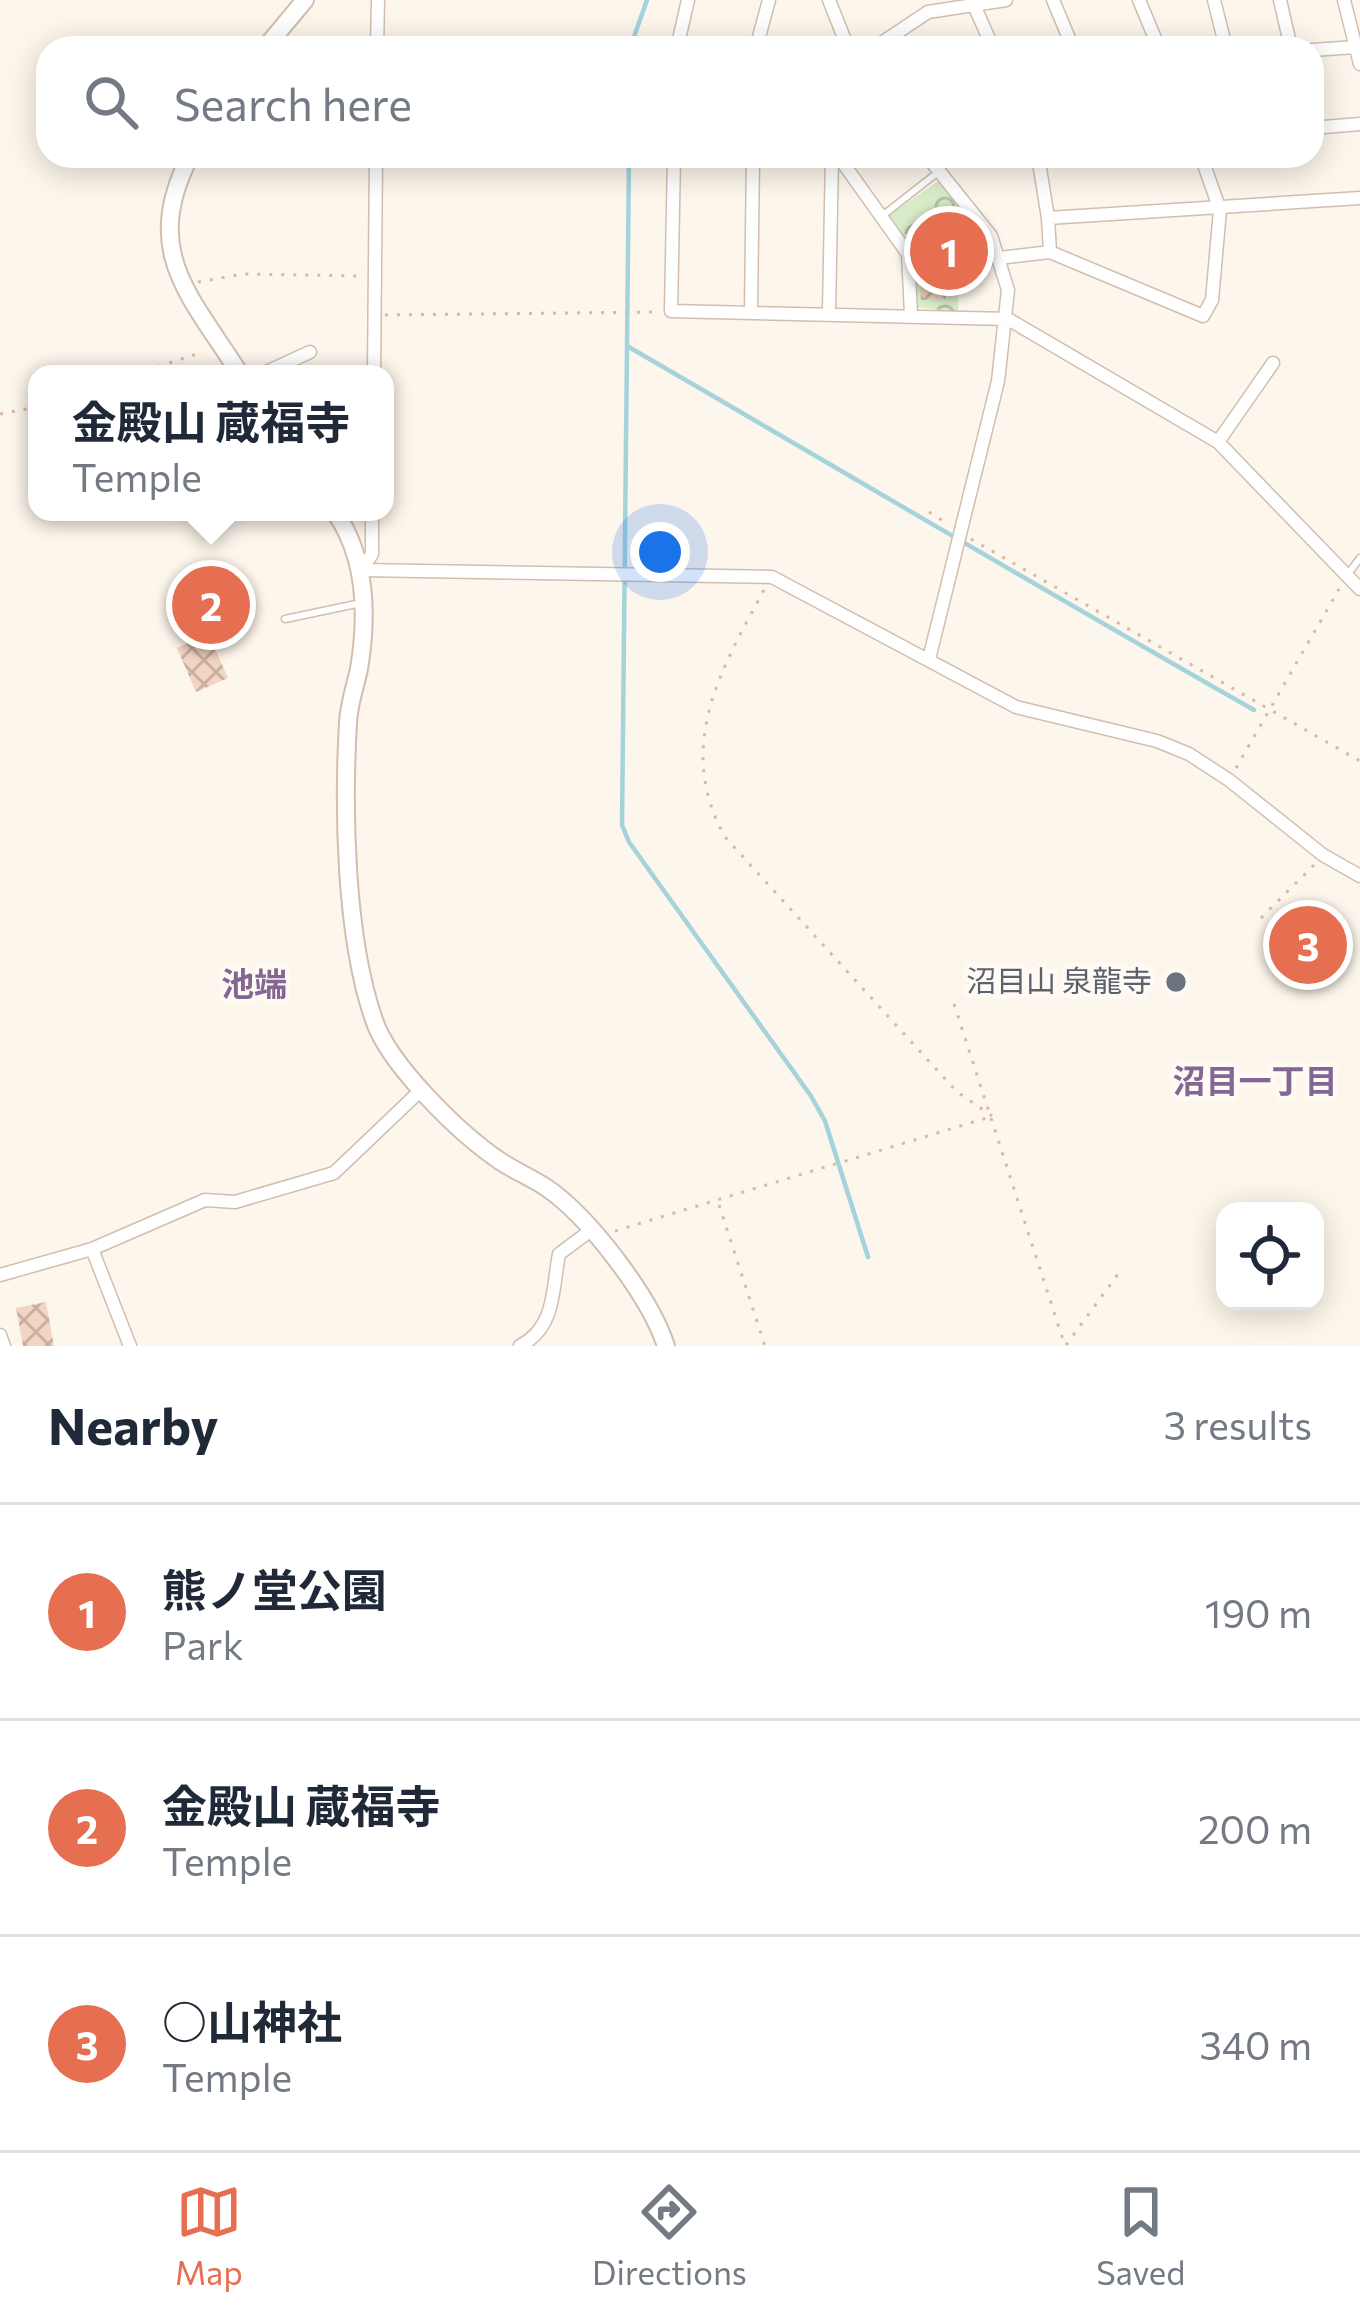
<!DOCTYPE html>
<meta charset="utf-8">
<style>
body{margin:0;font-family:Commissioner,"Noto Sans JP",sans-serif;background:#f2f2f3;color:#1f2937}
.controls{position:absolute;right:36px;bottom:36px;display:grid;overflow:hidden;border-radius:24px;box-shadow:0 6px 30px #0003}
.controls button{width:108px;height:108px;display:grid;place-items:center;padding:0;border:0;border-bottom:3px solid #e0e1e3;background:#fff;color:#1f2937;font:60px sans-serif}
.you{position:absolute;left:660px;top:552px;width:42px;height:42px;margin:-30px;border:9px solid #fff;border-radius:50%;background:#1a73e8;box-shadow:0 0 0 18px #1a73e833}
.badge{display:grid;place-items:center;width:78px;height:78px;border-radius:50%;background:#e76f51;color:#fff;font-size:39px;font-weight:700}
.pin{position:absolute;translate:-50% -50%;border:6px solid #fff;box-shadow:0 3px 12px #0006}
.popup{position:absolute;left:28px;top:365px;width:366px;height:156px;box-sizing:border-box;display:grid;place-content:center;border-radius:24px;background:#fff;filter:drop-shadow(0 3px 9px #0005);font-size:39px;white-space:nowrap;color:#747a83}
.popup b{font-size:45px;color:#1f2937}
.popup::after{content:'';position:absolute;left:50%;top:100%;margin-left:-24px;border:24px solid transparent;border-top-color:#fff}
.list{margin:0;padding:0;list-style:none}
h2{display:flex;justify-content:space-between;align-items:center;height:156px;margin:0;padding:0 48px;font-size:51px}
h2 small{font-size:39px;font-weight:400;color:#747a83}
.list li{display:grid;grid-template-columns:78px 1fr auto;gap:36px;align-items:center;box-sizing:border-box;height:216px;padding:0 48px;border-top:3px solid #e0e1e3}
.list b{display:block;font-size:45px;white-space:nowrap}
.list p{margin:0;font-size:39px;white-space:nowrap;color:#747a83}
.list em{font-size:39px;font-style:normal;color:#747a83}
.icon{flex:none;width:66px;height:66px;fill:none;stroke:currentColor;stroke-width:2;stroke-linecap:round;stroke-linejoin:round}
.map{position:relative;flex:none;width:1360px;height:1346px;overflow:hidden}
.search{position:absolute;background:#fff;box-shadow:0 6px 30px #0003;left:36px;right:36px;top:36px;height:132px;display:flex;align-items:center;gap:30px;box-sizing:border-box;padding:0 42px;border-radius:36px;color:#747a83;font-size:45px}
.sheet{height:804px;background:#fff}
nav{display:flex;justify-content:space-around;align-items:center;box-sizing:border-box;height:168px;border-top:3px solid #e0e1e3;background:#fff;font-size:33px;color:#747a83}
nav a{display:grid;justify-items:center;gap:6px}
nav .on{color:#e76f51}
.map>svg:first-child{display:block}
</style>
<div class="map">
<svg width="1360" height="1346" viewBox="0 0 1360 1346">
<defs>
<pattern id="park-crowns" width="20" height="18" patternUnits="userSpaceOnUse" patternTransform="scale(3)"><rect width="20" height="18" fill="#d8ecc9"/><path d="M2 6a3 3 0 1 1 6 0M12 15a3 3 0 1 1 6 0" fill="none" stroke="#b4c2a5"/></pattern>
<pattern id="building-cross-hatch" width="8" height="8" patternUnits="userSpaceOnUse" patternTransform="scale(3)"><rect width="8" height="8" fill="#f3d5c3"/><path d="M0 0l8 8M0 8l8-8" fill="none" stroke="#cab0a1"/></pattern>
</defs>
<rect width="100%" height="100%" fill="#fdf6ec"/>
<path fill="url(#park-crowns)" d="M940,180C959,207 987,233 992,267H958V312L915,307L913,257L889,221V215Z"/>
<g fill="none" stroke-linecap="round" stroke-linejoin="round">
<path stroke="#a5d3da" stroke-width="4.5" d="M630,48L647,0
M629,156L622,825L629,842L811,1096L825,1121L868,1257
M627,346C836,467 1044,591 1254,710"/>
</g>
<path fill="url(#building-cross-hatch)" d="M943,256L946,299L921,300L919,257Z
M214,578L229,612L204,623L228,678L196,692L177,648L188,643L171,605L199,593L196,586Z
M46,1302L54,1346H23L16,1308Z"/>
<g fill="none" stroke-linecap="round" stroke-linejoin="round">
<g stroke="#d1beb0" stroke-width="9">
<path id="service" d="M882,216L937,173
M1348,574L1360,558
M285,619L361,603"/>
</g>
<g stroke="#d1beb0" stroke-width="15">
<path id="minor" d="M829,0L848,48
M1053,0L1073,48
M1139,0L1159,48
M1214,0L1226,48
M1280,0L1291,48
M1344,0L1360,64
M974,5L993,48
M377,48L378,0
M677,48L688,0
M756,48L769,0
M874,48L928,12L1006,0
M1312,50L1356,47
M1312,128L1360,124
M674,156L671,311L1008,319L1218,442L1360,589
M838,156L908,254L911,314
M927,156L991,236L1008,290L998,381L929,659
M1038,156L1048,218L1360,198
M928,158L953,156
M1048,218L1050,252L1203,316L1212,300L1220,210L1201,156
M999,258L1050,252
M751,311L753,156
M829,312L832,156
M262,374L310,352
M374,374L376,156
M1218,442L1273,363
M361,570L772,577L1016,707L1157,741L1189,754L1229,780L1323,855L1360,876
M361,570L372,554V512
M0,1275L92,1249
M0,1335L4,1346
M130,1346L92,1249L205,1200L235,1202L334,1173L421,1090
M520,1346C556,1327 552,1290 559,1254L590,1231"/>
</g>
<g stroke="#d1beb0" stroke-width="20">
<path id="tertiary" d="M265,48L305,0
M190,156C141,252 190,295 240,374
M335,512C367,558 368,615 359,669C355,687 349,704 348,722C343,811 345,936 374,1020C389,1065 460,1134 500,1161C515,1171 532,1178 547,1188C590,1218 650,1297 666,1346"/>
</g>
<path stroke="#d9b8a5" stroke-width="3" stroke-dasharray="3 9" stroke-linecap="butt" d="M198,282L243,274L361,276
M385,315L658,312
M135,374L203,352
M0,414L37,407
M929,512L948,524
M971,539L1360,761
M764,590C720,671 675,747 725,837L956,1091L992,1116
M1236,768L1339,589
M1261,918L1314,865
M954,1004L1065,1346
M719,1205L765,1346
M615,1231L990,1117
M1066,1345L1121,1270"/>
<use href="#service" stroke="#fff" stroke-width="6"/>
<use href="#minor" stroke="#fff" stroke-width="12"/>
<use href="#tertiary" stroke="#fff" stroke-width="16"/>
</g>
<circle fill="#6b7280" stroke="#fffaf3" stroke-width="4.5" cx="1176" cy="982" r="12"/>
<g text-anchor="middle" stroke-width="9" stroke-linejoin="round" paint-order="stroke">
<g font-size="30" fill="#5b616d" stroke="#fffaf3" text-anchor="end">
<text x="1152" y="992">沼目山 泉龍寺</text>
</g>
<g font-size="33" font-weight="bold" fill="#846695" stroke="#fffaf3">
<text x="254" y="996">池端</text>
<text x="1255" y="1093">沼目一丁目</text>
</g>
</g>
</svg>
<div class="controls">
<button><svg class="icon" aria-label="locate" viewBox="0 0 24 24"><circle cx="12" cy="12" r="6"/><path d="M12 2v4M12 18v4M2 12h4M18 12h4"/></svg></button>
</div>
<div class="you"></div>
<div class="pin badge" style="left:949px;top:251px">1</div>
<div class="pin badge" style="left:211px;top:605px">2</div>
<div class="popup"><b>金殿山 蔵福寺</b>Temple</div>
<div class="pin badge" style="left:1308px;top:945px">3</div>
<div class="search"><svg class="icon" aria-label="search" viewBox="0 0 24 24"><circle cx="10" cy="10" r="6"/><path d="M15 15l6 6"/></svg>Search here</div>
</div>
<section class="sheet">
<h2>Nearby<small>3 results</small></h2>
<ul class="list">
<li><span class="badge">1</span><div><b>熊ノ堂公園</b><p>Park</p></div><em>190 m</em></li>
<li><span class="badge">2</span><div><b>金殿山 蔵福寺</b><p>Temple</p></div><em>200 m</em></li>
<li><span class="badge">3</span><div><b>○山神社</b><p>Temple</p></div><em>340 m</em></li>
</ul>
</section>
<nav>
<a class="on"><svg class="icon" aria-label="map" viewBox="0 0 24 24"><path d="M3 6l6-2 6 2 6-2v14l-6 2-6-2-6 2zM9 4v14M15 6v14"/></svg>Map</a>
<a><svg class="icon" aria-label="directions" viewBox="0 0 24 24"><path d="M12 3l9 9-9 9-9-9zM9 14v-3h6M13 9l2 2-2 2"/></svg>Directions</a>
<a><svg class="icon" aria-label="saved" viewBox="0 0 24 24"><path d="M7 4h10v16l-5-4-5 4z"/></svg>Saved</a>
</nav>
